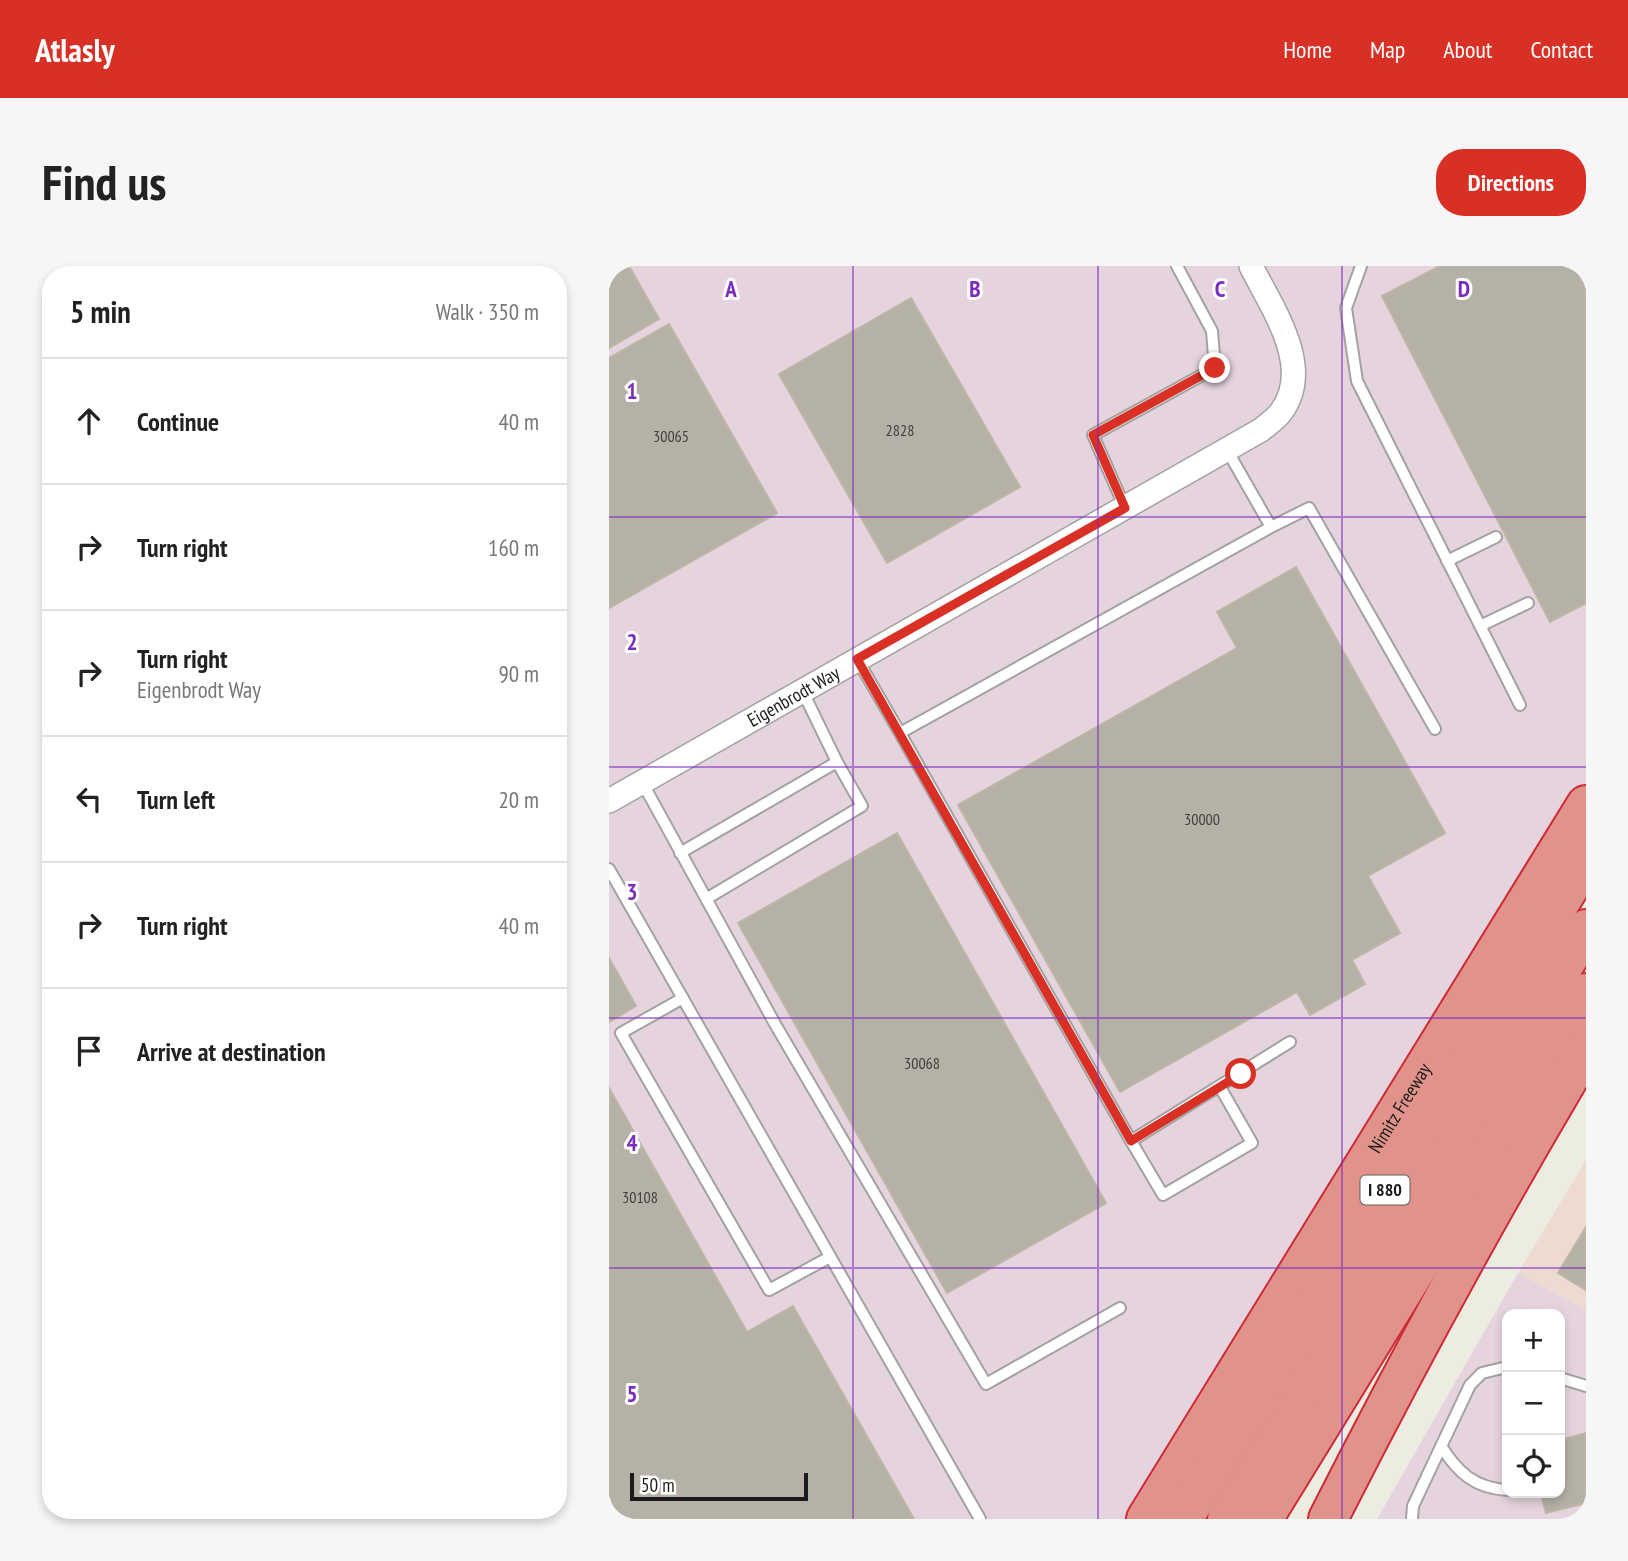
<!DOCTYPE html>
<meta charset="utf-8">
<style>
body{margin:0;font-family:"PT Sans Narrow",sans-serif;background:#f6f6f6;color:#222}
.controls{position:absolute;right:21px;bottom:21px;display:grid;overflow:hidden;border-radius:14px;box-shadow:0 4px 10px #0003}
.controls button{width:63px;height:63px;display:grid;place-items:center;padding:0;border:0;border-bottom:2px solid #e0e0e0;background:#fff;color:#222;font:35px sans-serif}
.scale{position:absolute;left:21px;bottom:18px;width:178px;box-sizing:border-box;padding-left:7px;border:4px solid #1b1b1b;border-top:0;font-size:19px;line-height:24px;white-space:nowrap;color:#1b1b1b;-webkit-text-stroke:5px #fff;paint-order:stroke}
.stop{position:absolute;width:21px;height:21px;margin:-16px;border:5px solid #d93025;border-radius:50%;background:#fff}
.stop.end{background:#d93025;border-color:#fff;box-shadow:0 2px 7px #0008}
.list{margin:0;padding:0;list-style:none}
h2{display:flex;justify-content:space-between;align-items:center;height:91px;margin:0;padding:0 28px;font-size:30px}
h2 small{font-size:23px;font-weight:400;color:#767676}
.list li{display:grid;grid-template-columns:46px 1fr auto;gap:21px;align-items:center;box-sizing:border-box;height:126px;padding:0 28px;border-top:2px solid #e0e0e0}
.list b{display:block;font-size:26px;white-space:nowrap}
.list p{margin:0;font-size:23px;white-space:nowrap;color:#767676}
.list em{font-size:23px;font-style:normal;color:#767676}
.icon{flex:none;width:38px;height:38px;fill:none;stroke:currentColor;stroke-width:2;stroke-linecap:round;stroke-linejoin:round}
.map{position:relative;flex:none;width:977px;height:1253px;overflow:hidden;border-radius:28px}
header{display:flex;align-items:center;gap:42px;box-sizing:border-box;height:98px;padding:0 35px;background:#d93025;color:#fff}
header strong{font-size:33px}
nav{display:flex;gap:38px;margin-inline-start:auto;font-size:24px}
.intro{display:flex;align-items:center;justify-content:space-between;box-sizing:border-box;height:168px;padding:0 42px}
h1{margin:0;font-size:49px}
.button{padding:18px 32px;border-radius:28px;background:#d93025;color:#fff;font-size:24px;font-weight:700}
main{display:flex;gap:42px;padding:0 42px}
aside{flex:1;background:#fff;border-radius:28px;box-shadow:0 4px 10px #0003}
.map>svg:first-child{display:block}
</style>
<header>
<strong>Atlasly</strong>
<nav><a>Home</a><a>Map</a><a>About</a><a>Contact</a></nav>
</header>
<div class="intro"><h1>Find us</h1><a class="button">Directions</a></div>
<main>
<aside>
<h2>5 min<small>Walk · 350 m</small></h2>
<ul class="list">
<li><svg class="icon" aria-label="ahead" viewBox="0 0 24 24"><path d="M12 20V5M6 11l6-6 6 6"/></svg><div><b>Continue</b></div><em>40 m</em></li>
<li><svg class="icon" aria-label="right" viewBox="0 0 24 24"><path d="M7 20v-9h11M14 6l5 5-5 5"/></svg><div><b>Turn right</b></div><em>160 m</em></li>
<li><svg class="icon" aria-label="right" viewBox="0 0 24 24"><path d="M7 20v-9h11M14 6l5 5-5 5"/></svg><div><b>Turn right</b><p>Eigenbrodt Way</p></div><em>90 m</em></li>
<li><svg class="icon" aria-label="left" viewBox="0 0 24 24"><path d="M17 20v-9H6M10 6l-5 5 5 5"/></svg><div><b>Turn left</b></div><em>20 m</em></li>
<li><svg class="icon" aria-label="right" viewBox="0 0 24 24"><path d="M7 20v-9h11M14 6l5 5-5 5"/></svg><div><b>Turn right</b></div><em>40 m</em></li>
<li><svg class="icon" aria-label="arrive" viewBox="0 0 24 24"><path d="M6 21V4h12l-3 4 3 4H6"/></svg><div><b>Arrive at destination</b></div></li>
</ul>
</aside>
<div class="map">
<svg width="977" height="1253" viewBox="0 0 977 1253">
<rect width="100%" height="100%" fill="#edece1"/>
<path fill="#eddad1" d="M977,894V1044L909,1007Z"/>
<path fill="#e5d4dd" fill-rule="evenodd" d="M0,0H977V539L537,1253H0Z
M909,1007L977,1044V1253H768ZM898,1048H951V1227H898Z"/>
<path fill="#b6b1a7" stroke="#bdb6a5" stroke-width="2" d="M0,0H20L50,53L0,82Z
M831,0H965L977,23V337L941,356L773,30Z
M302,32L411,221L278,297L170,108Z
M60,58L168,247L0,342V92Z
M687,301L836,567L759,610L791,667L743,694L756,718L701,749L688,726L511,826L349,539L628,382L608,346Z
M288,567L497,937L338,1027L129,657Z
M0,692L27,740L0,756Z
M0,822L138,1066L184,1040L305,1253H0Z
M977,961V1024L949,1007Z
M977,1167V1237L937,1247L932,1227H951V1174Z"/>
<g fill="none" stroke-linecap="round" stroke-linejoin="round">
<g stroke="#a2a2a2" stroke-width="14">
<path id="lane" d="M752,0L737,42L748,115L911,439
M618,184L662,261L700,242L826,463
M516,242L484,169L606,102L603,65L568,0
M662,261L291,467L522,875L681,776
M838,295L887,271
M871,360L919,337
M248,393L291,467
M193,424L228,496
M33,516L166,758L377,1118L511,1042
M71,587L228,496L253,540L97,633
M0,603L371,1253
M74,732L12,767L160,1024L221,991
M522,875L554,929L643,877L611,821
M951,1112L977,1120
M832,1180C849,1207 866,1222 898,1224
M803,1253L804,1240L861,1119L873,1107L898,1101"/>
</g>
<g stroke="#a2a2a2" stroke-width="26">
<g id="street">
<path id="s1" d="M0,535L652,164C659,158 667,153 672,146C706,101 662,41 642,0"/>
</g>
</g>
<g stroke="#ce2b36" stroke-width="42">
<g id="highway">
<path id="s2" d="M537,1253L977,539"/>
<path d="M574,1253L977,594"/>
<path d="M618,1253L977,663"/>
<path d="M654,1253L977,727"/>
<path d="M719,1253C800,1093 885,937 977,783"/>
</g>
</g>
<use href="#lane" stroke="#fff" stroke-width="10"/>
<use href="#street" stroke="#fff" stroke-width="23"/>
<use href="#highway" stroke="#e1938b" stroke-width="38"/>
</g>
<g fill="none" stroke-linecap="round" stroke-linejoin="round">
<path stroke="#d93025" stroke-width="9" d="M606,102L484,169L516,242L248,393L522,875L632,808"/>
</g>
<path fill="none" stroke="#7b2cbf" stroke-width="2" stroke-opacity="0.55" d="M244,0V1253M489,0V1253M733,0V1253M0,251H977M0,501H977M0,752H977M0,1002H977"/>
<g text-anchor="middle" stroke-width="6" stroke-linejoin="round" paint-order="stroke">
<g font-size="16" fill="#42403e">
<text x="291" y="170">2828</text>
<text x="62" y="176">30065</text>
<text x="593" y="559">30000</text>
<text x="313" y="803">30068</text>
<text x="31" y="937">30108</text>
</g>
<rect fill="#fff" stroke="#5f5f5f" stroke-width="2" x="751.5" y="909.5" width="49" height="29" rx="5"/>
<g font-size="18" font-weight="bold" fill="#1b1b1b">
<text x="776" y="930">I 880</text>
</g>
<g font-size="19" fill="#1b1b1b" stroke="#fff">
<text dy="7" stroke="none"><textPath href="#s1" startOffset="212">Eigenbrodt Way</textPath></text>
<text dy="7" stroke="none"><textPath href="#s2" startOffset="483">Nimitz Freeway</textPath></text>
</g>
</g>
<g font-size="23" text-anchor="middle" font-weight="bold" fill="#7b2cbf" stroke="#fff" stroke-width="6" stroke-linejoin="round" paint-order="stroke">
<text x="122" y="31">A</text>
<text x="366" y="31">B</text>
<text x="611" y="31">C</text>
<text x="855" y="31">D</text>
<text x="23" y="133">1</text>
<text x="23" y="384">2</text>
<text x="23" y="634">3</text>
<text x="23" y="885">4</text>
<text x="23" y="1136">5</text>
</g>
</svg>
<div class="controls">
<button>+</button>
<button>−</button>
<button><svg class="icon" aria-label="locate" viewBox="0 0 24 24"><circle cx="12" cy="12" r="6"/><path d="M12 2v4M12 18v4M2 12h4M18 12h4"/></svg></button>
</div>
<div class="scale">50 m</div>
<div class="stop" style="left:632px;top:808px"></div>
<div class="stop end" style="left:606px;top:102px"></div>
</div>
</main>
